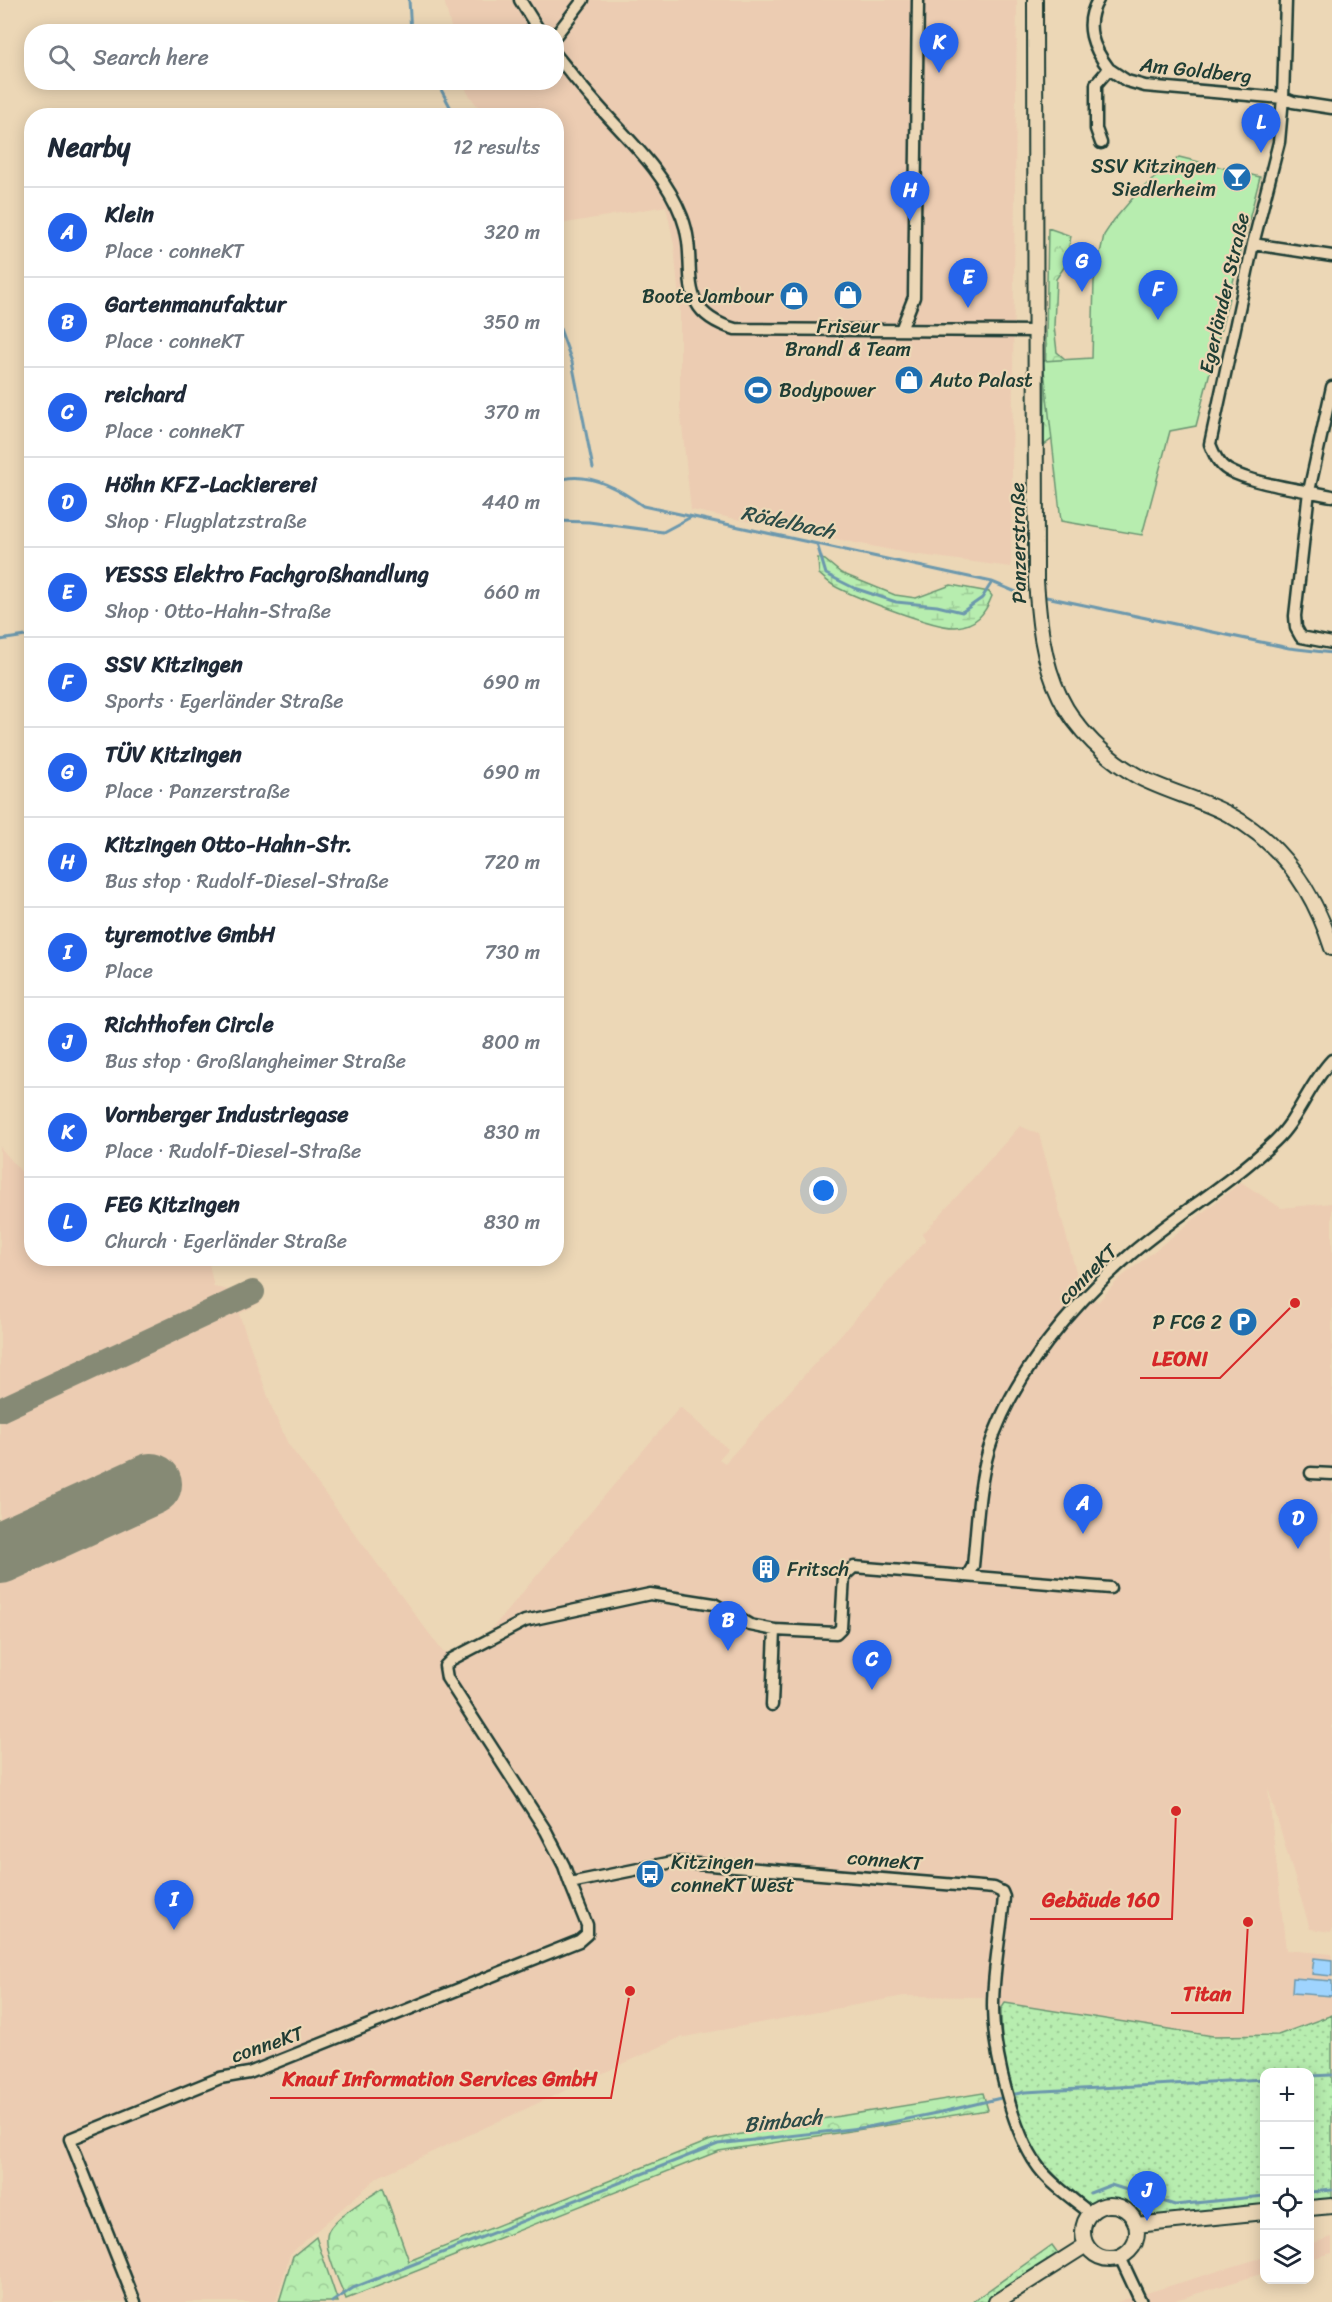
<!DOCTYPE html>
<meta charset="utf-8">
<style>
body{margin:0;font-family:Sriracha,sans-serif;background:#f2f2f3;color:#1f2937}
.controls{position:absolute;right:18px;bottom:18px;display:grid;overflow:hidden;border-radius:12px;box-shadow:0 3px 15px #0003}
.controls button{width:54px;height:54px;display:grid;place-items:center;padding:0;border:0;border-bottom:2px solid #e0e1e3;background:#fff;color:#1f2937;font:30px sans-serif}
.you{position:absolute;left:824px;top:1191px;width:21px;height:21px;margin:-15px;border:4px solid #fff;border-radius:50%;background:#1a73e8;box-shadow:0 0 0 9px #1a73e833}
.badge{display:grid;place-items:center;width:39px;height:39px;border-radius:50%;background:#2563eb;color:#fff;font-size:20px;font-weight:700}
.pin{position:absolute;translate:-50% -50px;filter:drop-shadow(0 2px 3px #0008)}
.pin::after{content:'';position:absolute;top:32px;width:21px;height:18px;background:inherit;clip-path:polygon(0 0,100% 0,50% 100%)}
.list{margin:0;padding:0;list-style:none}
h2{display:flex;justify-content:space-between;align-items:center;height:78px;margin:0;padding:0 24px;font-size:26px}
h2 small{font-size:20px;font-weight:400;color:#747a83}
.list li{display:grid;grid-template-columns:39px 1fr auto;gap:18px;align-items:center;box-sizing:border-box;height:90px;padding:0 24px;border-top:2px solid #e0e1e3}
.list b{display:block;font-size:22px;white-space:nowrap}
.list p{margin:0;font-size:20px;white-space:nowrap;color:#747a83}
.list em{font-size:20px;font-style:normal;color:#747a83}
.icon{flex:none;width:33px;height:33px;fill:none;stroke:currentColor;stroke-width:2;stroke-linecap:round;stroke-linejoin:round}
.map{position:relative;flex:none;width:1332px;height:2302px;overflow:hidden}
.search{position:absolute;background:#fff;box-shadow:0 3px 15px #0003;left:24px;top:24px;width:540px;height:66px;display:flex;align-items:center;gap:15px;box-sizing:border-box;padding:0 21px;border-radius:24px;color:#747a83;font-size:22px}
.panel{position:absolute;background:#fff;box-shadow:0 3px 15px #0003;left:24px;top:108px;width:540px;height:1158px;border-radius:24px}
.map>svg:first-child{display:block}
</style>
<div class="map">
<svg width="1332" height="2302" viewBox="0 0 1332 2302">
<defs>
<pattern id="grass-dots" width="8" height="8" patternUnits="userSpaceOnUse" patternTransform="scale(1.5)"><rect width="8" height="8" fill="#b7edaf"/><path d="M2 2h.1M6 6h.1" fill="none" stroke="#9dcc97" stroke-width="1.8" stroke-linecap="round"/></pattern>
<pattern id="forest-crowns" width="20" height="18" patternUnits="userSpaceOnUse" patternTransform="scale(1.5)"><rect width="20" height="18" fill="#b7edaf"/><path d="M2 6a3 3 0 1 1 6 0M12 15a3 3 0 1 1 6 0" fill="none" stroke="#9dcc97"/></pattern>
<pattern id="wetland-marsh" width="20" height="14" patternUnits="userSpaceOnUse" patternTransform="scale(1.5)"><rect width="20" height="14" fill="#b7edaf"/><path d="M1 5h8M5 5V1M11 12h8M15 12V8" fill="none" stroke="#9dcc97"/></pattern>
</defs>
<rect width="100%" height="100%" fill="#ecd7b6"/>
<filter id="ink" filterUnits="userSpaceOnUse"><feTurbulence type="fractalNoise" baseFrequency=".0167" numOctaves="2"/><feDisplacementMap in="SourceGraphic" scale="12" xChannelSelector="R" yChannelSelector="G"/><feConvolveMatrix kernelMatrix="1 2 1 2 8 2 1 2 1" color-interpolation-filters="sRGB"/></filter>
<g filter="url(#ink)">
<path fill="#ecccb2" d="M444,0H1017L1011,567L906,553L691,510L680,407V312L674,244L666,206L560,224L556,218V116L484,115L467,92L464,83L556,82V32L452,31Z
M1020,1126L1039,1134L1077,1276L1082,1287L1098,1302L1119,1279L1241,1182L1281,1208L1332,1203V1932L1310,1929L1268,1788L1286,1950L1332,1954V2015L1299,2028L1279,2033L1212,2035L995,2003L980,1997L904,1996L679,2038L378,2177L290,2254L276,2302H0V1147L31,1183L32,1258L208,1259L214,1287L233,1291L254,1285L261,1302L239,1314L272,1408L288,1444L443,1652L450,1654L488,1633L680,1407L728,1449L719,1459L725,1463L926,1240L922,1235Z
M1332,2237V2253L1310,2259V2244Z
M1264,2257V2273L1169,2302H1117Z"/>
<path fill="url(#grass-dots)" stroke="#6b9572" stroke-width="1.5" d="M1005,2003L1213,2036L1278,2035L1332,2015V2202L1310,2205V2072H1264V2209L1174,2218L1135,2211L1113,2199L1087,2209L1029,2147L1002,2051L1001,2009Z
M1052,2245L1063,2260L999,2302H972Z"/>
<path fill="url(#forest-crowns)" stroke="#6b9572" stroke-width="1.5" d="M1048,228L1071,236L1065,266L1056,279L1054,326L1057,352L1072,365L1052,439L1044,445Z
M983,2093L988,2110L719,2151L346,2299C340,2284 322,2247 328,2232C334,2217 369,2197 383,2188L409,2261L711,2140L803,2122Z
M316,2237L338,2302H279L293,2256Z"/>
<path fill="url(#wetland-marsh)" stroke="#6b9572" stroke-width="1.5" d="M818,558L825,560L841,573L895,595L916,598L951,585L989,592L992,596C985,614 976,625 956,627C936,629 858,598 838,588C831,585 825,579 819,574Z"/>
<path fill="#b7edaf" stroke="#6b9572" stroke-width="1.5" d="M1179,157L1260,177L1196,426L1170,431L1142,535L1061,521L1043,361L1092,358L1094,281L1104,235L1114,220L1138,192Z"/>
<path fill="#9fd4fe" stroke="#6c98ad" stroke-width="1.5" d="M1314,1958L1332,1960V1976L1312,1974Z
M1293,1978L1332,1981V1996L1292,1993Z"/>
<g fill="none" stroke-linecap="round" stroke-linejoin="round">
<path stroke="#6c98ad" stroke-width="3" d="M409,0L411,32
M437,82L455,116
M556,318L572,362L593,468
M556,481C586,469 620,489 643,506L992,582L1016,592
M556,521L589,522L663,532L691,517
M817,544L826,574L854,588L896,602L937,606L962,612L982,598L992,582
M1046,597L1289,648L1332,653
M0,640L32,635
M1310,2076L1332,2075
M1011,2095L1025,2092L1264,2079
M1310,2192L1332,2190
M1090,2193L1111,2185L1175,2205L1264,2196
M332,2302L353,2288L718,2144L868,2127L946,2111L1005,2097"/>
<path stroke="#868a75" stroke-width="24" d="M0,1410L253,1292"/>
<path stroke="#868a75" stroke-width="62" d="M0,1553L151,1484"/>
<g stroke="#1f3d34" stroke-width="15">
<path id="minor" d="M520,0L540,32
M1098,0C1083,25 1093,48 1109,69L1096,84V129L1101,143
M1286,0L1283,98L1279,142L1253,244L1210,444C1214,454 1218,464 1228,470C1253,484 1303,490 1332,496
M556,35L583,0
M556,55C569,71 581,86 594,101C626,138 664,170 682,217C701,265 669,310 735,329L1035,331
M1109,69L1127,81L1145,86L1283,98L1293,102L1332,108
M1253,244L1332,256
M901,330L914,297L918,0
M1332,387L1309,491L1295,616L1296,628L1301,637L1332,643
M1311,1473L1332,1474
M967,1576L973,1566C977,1527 978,1486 989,1449C1012,1375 1074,1303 1132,1253C1178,1214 1231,1183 1275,1141C1299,1118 1309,1084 1332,1060
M772,1705L775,1630
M570,1883L564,1866L546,1831L447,1678L445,1666L452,1659L525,1621L650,1594L714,1604L750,1625L775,1630L836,1633L841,1628L844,1576L854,1567L1110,1588
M1120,2257L1141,2302
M135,2302L70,2139L220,2078L249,2073L579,1941L587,1934V1925L570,1883L673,1862L994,1888L1002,1892L1004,1897C1001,1933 993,1970 993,2006C993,2051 1012,2132 1039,2168C1052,2185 1073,2199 1090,2213"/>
</g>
<g stroke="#1f3d34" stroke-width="18">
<path id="major" d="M1035,0L1036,581C1039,621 1042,660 1060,697C1075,729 1108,760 1139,777C1168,792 1200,799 1228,814C1281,842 1314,892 1332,948
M1083 2232a27 27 0 1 1 54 0a27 27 0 1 1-54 0Z
M1310,2208L1332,2206
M1136,2225L1264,2212
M996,2302L1086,2245"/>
</g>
<use href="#minor" stroke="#ecd7b6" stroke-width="10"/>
<use href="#major" stroke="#ecd7b6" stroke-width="14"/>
</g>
</g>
<defs>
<g id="bar-disc" transform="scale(1.5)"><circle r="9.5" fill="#1f6fb2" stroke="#ecd7b6"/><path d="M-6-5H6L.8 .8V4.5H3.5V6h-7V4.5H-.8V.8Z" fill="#fff"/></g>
<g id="shop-disc" transform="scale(1.5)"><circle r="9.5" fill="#1f6fb2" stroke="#ecd7b6"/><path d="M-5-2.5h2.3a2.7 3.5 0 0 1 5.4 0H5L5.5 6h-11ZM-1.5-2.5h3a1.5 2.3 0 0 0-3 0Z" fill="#fff"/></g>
<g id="stadium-disc" transform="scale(1.5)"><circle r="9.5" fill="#1f6fb2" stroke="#ecd7b6"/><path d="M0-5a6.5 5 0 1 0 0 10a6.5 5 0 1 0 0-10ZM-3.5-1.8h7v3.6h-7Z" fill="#fff"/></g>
<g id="parking-disc" transform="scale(1.5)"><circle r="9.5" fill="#1f6fb2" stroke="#ecd7b6"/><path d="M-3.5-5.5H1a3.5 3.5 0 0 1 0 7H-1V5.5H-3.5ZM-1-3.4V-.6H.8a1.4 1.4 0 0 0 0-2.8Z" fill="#fff"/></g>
<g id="building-disc" transform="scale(1.5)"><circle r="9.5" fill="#1f6fb2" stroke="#ecd7b6"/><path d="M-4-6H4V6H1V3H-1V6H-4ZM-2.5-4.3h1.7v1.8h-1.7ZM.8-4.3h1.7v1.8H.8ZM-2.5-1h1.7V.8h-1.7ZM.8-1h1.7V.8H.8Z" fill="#fff"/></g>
<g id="bus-disc" transform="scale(1.5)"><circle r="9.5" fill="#1f6fb2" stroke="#ecd7b6"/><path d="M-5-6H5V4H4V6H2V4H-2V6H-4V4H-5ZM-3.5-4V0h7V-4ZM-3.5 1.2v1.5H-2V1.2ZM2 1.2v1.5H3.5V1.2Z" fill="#fff"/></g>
</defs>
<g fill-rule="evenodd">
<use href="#bar-disc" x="1237" y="177"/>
<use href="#shop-disc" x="848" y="295"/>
<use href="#shop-disc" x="794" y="296"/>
<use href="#shop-disc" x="909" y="380"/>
<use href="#stadium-disc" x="758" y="390"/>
<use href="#parking-disc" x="1243" y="1322"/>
<use href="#building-disc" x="766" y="1569"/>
<use href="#bus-disc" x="650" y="1874"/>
</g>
<g text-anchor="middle" stroke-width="4.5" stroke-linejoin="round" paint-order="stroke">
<g font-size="20" fill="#1f3d34" stroke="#ecd7b6">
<text transform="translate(1196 70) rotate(6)" y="7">Am Goldberg</text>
<text transform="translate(1224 293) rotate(-77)" y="7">Egerländer Straße</text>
<text transform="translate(1018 543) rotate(-91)" y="7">Panzerstraße</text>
<text transform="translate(1087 1274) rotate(-45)" y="7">conneKT</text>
<text transform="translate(885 1860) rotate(5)" y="7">conneKT</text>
<text transform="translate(267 2044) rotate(-19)" y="7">conneKT</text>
</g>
<g font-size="20" fill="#1f3d34" stroke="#ecd7b6" text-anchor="start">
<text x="1216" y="173" text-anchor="end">SSV Kitzingen<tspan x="1216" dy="23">Siedlerheim</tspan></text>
<text x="773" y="303" text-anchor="end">Boote Jambour</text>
<text x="848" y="333" text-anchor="middle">Friseur<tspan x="848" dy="23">Brandl &amp; Team</tspan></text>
<text x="930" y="387">Auto Palast</text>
<text x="779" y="397">Bodypower</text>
<text x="1222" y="1329" text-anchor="end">P FCG 2</text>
<text x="787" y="1576">Fritsch</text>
<text x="671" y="1869">Kitzingen<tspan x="671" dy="23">conneKT West</tspan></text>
</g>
<g font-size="21" font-style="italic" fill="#2c4c48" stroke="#ecd7b6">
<text transform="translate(788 522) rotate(12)" y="7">Rödelbach</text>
<text transform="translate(783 2121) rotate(-6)" y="7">Bimbach</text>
</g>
</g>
<path fill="none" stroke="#d62828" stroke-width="2" d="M1295 1303L1220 1378H1140M1176 1811L1172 1919H1030M1248 1922L1243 2013H1171M630 1991L611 2098H270"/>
<g fill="#d62828" stroke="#ecd7b6" stroke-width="2">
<circle cx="1295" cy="1303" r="6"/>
<circle cx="1176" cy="1811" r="6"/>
<circle cx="1248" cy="1922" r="6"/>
<circle cx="630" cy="1991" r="6"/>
</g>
<g font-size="21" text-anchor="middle" font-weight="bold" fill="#d62828" stroke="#ecd7b6" stroke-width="4.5" stroke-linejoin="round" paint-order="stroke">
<text x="1180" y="1366">LEONI</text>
<text x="1101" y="1907">Gebäude 160</text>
<text x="1207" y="2001">Titan</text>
<text x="440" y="2086">Knauf Information Services GmbH</text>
</g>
</svg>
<div class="controls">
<button>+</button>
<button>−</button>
<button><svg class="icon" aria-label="locate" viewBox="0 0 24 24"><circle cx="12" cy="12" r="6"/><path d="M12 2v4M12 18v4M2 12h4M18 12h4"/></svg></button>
<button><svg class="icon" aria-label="layers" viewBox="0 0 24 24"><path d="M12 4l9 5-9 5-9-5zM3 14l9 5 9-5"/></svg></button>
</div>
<div class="you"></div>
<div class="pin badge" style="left:1083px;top:1534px">A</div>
<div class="pin badge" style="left:728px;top:1651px">B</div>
<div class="pin badge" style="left:872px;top:1690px">C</div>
<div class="pin badge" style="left:1298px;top:1549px">D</div>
<div class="pin badge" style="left:968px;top:308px">E</div>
<div class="pin badge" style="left:1158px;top:320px">F</div>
<div class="pin badge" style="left:1082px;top:292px">G</div>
<div class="pin badge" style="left:910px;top:221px">H</div>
<div class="pin badge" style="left:174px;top:1930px">I</div>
<div class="pin badge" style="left:1147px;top:2221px">J</div>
<div class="pin badge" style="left:939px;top:73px">K</div>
<div class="pin badge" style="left:1261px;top:153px">L</div>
<div class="search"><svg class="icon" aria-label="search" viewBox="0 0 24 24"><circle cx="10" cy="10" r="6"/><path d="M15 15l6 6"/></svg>Search here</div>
<section class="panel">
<h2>Nearby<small>12 results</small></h2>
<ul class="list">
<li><span class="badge">A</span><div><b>Klein</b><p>Place · conneKT</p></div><em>320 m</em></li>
<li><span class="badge">B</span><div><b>Gartenmanufaktur</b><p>Place · conneKT</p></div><em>350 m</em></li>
<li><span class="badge">C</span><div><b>reichard</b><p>Place · conneKT</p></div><em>370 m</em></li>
<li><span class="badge">D</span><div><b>Höhn KFZ-Lackiererei</b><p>Shop · Flugplatzstraße</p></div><em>440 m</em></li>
<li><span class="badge">E</span><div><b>YESSS Elektro Fachgroßhandlung</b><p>Shop · Otto-Hahn-Straße</p></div><em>660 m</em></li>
<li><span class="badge">F</span><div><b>SSV Kitzingen</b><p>Sports · Egerländer Straße</p></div><em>690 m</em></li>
<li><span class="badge">G</span><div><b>TÜV Kitzingen</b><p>Place · Panzerstraße</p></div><em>690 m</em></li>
<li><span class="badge">H</span><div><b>Kitzingen Otto-Hahn-Str.</b><p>Bus stop · Rudolf-Diesel-Straße</p></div><em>720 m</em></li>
<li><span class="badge">I</span><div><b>tyremotive GmbH</b><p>Place</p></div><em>730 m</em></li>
<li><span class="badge">J</span><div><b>Richthofen Circle</b><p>Bus stop · Großlangheimer Straße</p></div><em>800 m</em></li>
<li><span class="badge">K</span><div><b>Vornberger Industriegase</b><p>Place · Rudolf-Diesel-Straße</p></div><em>830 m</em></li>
<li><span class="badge">L</span><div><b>FEG Kitzingen</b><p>Church · Egerländer Straße</p></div><em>830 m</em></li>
</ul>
</section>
</div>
